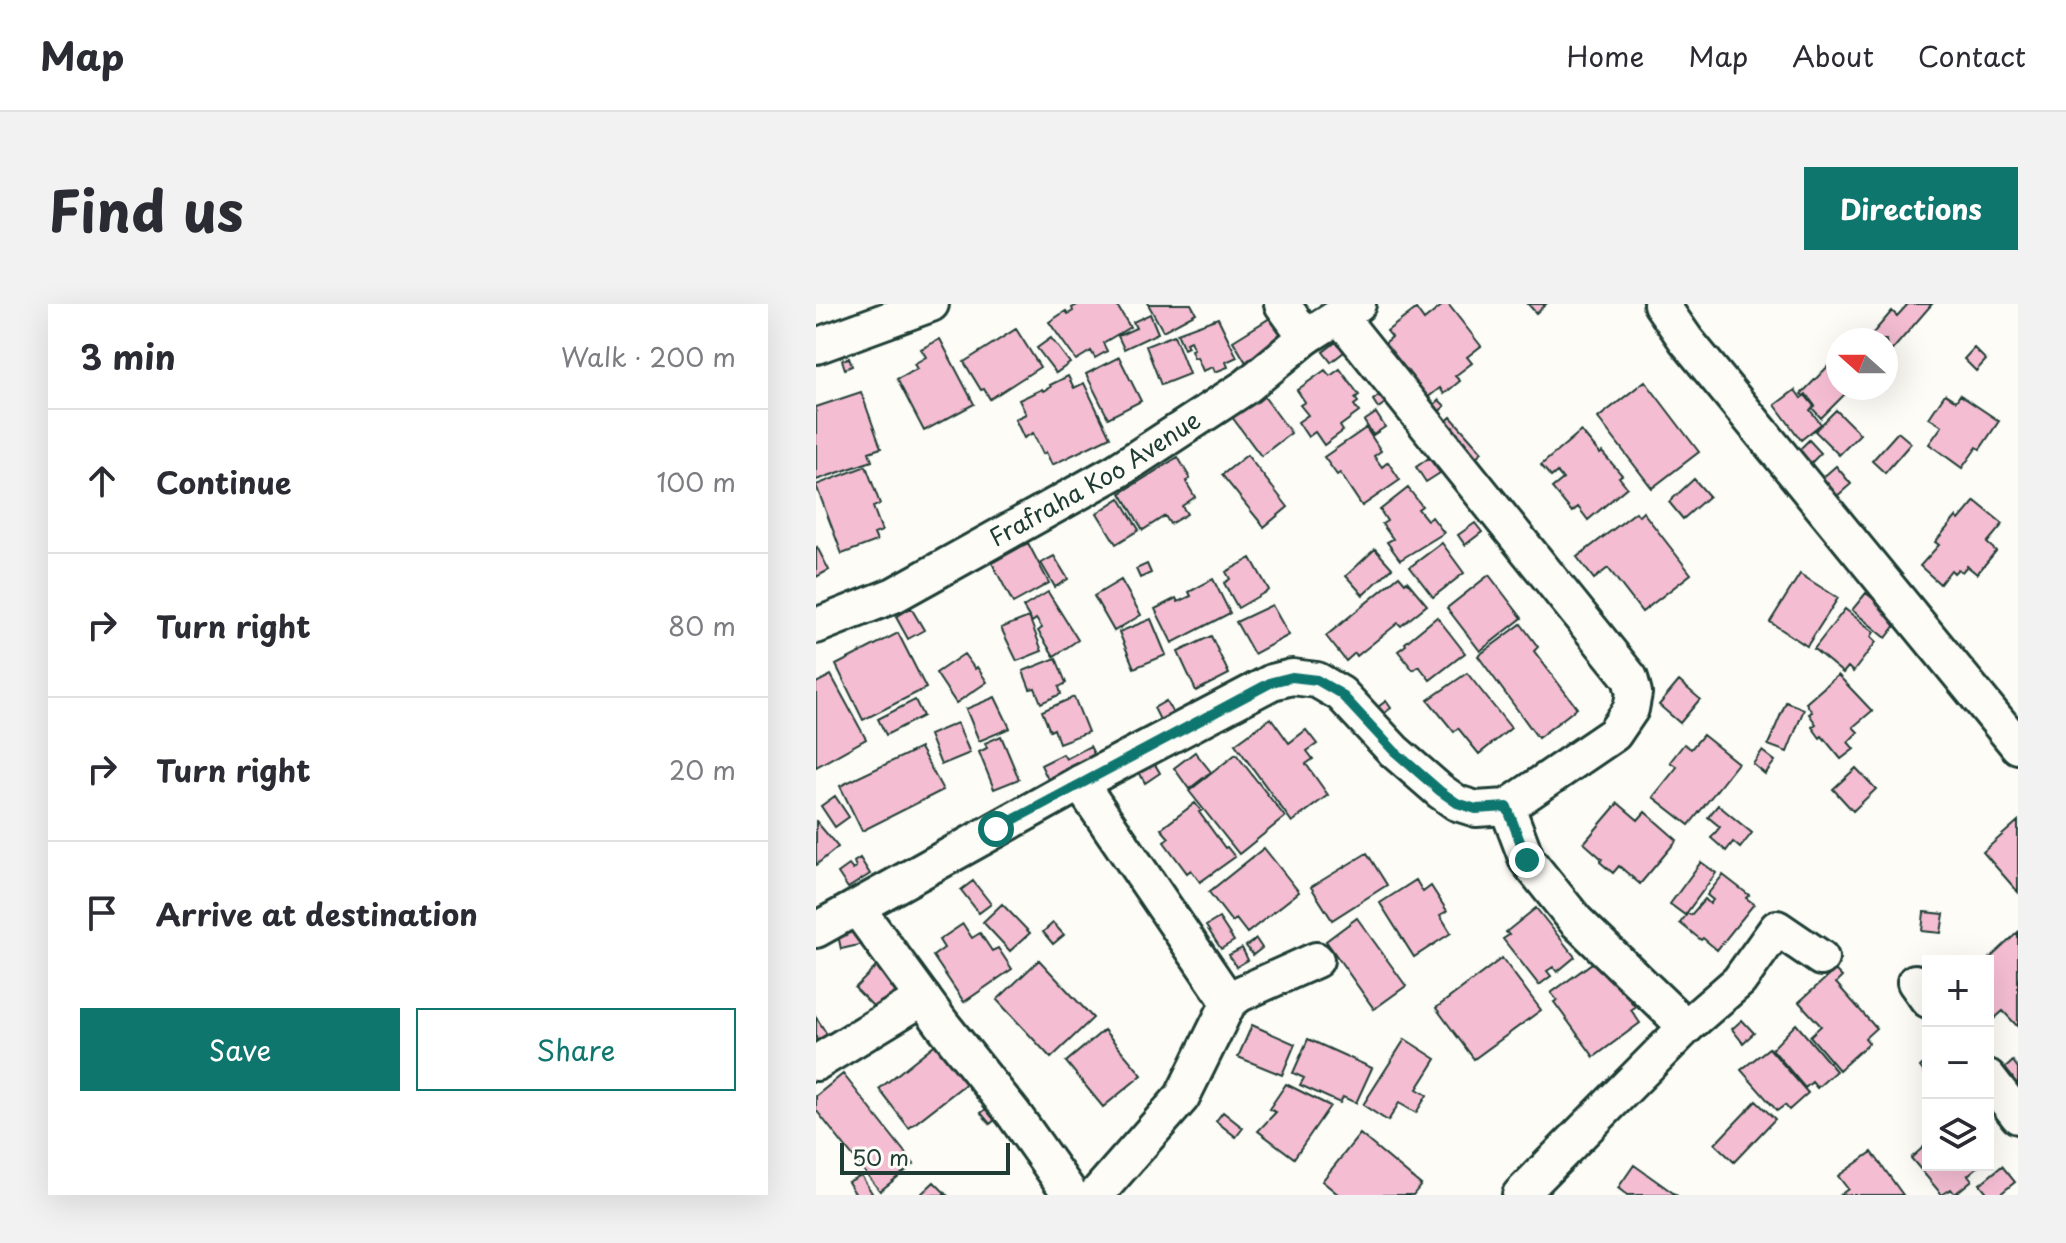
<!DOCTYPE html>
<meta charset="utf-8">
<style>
body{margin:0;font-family:"Playpen Sans",sans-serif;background:#f2f2f3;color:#2b2b33}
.controls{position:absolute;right:24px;bottom:24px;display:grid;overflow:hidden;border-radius:0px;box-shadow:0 8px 32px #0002}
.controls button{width:72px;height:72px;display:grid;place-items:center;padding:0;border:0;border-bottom:2px solid #e1e1e2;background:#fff;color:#2b2b33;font:40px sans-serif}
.compass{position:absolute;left:1010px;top:24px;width:72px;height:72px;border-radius:50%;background:#fff;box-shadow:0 8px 32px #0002;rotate:291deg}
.scale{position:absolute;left:24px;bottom:20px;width:170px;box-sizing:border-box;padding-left:8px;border:4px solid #1f3d34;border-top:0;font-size:22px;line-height:28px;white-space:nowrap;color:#1f3d34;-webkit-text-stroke:6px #fdfcf7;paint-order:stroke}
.stop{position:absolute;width:24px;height:24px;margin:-18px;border:6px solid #0f766e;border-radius:50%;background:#fff}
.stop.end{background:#0f766e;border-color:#fff;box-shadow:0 2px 8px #0008}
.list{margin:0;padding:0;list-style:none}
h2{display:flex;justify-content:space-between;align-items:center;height:104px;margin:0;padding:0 32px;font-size:34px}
h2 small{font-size:26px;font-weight:400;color:#7c7c81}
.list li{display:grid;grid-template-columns:52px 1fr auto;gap:24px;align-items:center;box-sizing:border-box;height:144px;padding:0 32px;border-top:2px solid #e1e1e2}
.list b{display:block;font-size:30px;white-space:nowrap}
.list em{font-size:26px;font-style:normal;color:#7c7c81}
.actions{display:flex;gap:16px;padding:24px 32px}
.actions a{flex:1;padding:18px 0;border:2px solid #0f766e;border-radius:0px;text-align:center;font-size:28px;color:#0f766e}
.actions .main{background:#0f766e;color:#fff}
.icon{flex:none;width:44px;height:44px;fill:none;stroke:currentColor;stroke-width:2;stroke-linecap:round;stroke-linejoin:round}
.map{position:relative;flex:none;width:1202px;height:891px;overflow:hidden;border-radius:0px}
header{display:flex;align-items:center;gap:48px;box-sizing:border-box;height:112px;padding:0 40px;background:#fff;border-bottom:2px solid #e1e1e2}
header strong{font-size:38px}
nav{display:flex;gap:44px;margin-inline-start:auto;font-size:28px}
.intro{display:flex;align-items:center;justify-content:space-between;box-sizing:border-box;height:192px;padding:0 48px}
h1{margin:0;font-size:56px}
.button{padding:20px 36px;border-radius:0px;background:#0f766e;color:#fff;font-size:28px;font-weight:700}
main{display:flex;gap:48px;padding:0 48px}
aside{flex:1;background:#fff;border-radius:0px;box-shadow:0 8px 32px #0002}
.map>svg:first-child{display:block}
</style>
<header>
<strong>Map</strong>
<nav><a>Home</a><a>Map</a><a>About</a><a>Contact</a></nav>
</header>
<div class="intro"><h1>Find us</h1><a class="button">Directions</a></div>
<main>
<aside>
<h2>3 min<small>Walk · 200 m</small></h2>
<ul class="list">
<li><svg class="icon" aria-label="ahead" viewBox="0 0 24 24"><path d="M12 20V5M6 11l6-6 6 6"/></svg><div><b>Continue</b></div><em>100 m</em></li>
<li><svg class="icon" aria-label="right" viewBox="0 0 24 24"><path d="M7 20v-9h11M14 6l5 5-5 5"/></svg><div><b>Turn right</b></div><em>80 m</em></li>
<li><svg class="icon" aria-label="right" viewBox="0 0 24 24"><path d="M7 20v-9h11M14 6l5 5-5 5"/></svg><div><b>Turn right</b></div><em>20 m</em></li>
<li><svg class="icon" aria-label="arrive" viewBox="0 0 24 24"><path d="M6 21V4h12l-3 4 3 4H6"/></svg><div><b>Arrive at destination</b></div></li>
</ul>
<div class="actions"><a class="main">Save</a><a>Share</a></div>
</aside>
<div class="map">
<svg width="1202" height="891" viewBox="0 0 1202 891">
<rect width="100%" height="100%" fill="#fdfcf7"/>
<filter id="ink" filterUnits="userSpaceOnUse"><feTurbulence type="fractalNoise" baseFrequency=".0125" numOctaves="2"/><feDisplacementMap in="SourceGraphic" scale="16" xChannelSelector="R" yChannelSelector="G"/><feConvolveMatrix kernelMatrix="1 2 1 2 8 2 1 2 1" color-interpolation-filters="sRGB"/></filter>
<g filter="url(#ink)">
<path fill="#f5bdd2" stroke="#1f3d34" stroke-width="2" d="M263,0H300L314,23L287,39L291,47L279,54L275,47L260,56L233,18L250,7L252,10L257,7L256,4Z
M332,0H375L380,9L347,27Z
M628,0H632L665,42L651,53L656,59L639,72L644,77L628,90L624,84L607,97L564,43L576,33L571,27L600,5L608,16Z
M712,0H730L720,9Z
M1092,0H1116L1072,51L1070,36H1051L1076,7L1081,12Z
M334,10L342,29L308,45L302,32L320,24L317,18Z
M459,11L473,34L431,60L417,37Z
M402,14L421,53L410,58L412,63L399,68L397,63L387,67L381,53L378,54L375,46L378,45L374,37L370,39L372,43L368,45L361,29Z
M200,25L224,63L174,95L168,85L165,86L148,58Z
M358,31L373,70L345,81L330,42Z
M235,34L254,59L240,69L221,44Z
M124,35L158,100L108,127L81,75L101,65L98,60L110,53L105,45Z
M520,38L528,48L515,58L507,48Z
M1158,44L1170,56L1160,67L1148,55Z
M1022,52V84H1035L1005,114L996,104L999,102L990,90L987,92L985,90Z
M303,53L325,97L292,114L270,70Z
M33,54L36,62L29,65L26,56Z
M524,65L543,91L539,94L542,98L538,101L543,108L524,122L527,127L508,141L499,128L492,133L482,118L492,111L484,101L489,98L481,86L509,66L514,72Z
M252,72L258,84L268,79L294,133L236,161L230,148L227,150L217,129L208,134L199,115L210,110L203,96L226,85L227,87L235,83L234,81Z
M829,77L883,148L836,184L782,114Z
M979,86L985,94L989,91L998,102L994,106L1005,120L985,136L959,101Z
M45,88L65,144L53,148L56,157L0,176V103Z
M565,90L571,98L562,104L557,96Z
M1129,90L1140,97L1144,91L1183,117L1164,145L1161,143L1146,164L1113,140L1126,122L1113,114Z
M447,91L475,129L445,152L416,113Z
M623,96L629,102L618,112L612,107Z
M1020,106L1044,130L1023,151L999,127Z
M560,109L569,123L557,131L548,117Z
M635,113L666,148L654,158L624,123Z
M550,124L565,147L558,152L566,163L572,158L584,176L546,202L524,169L521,171L508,153Z
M765,127L784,150L786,148L806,171L803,173L811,183L772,216L762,203L756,208L736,184L747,175L741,168L735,173L725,161Z
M1082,128L1095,139L1069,169L1056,157Z
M993,136L1005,149L995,159L982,147Z
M431,151L472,203L448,223L406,171Z
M362,153L374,174L370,178L379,193L366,202L371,210L354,220L349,212L327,226L305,189Z
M613,154L624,169L610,178L600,163Z
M50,162L64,200L57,203L66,227L58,230L61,237L26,250L0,181Z
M1020,162L1035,180L1020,193L1005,175Z
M878,175L893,192L867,215L853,198Z
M592,184L606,202L602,205L611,216L616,213L628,229L584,256L571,238L577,235L566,220L571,217L564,206Z
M304,194L323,226L300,240L281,209Z
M1159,197L1187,220L1171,239L1180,247L1161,270L1151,262L1146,268L1142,265L1138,269L1135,266L1124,280L1104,262L1123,241L1119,238L1140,213L1143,216Z
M820,208L823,212L827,208L875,270L826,308L792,264L778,275L761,253Z
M659,219L666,228L649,241L642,231Z
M212,239L233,279L197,299L176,259Z
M626,239L648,269L617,293L594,263Z
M1,243L13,266L0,273V244Z
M559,245L576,264L547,291L530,272Z
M238,252L252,275L239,283L225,259Z
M435,254L453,286L422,304L408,279L414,275L410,268Z
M331,260L335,269L324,274L320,265Z
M984,270L1022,294L991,342L954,318Z
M673,271L706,314L664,347L631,304Z
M583,272L589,279L591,277L611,301L585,322L582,319L541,352L539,349L530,357L510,332Z
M397,275L414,309L356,339L339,305L360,294L362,298L375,292L373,288Z
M305,276L325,311L298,327L278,292Z
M232,288L262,336L238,352L222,327L226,324L220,315L216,318L207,303Z
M1050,289L1084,316L1070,334L1036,306Z
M456,301L473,331L438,350L420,318Z
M95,304L108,326L92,335L80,313Z
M1029,305L1058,328L1055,333L1060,338L1037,368L1032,363L1027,369L998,345Z
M213,313L226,347L201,357L185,324Z
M621,313L649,349L614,376L603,362L597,366L582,347L590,341L589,339Z
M335,315L350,351L318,364L303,328Z
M705,320L722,343L718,347L761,404L722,434L662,352Z
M82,329L110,384L47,416L20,361Z
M395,332L413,370L380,387L362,348Z
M148,350L159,365L161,363L171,378L140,399L120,369Z
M240,354L250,379L243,383L245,390L225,399L219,384L214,385L207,367Z
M651,369L695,424L663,450L642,424L638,428L612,396Z
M15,371L50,435L0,463V379Z
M1022,371L1056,407L1037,423L1042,428L1032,438L1038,445L1025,455L1006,432L1004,434L996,423L1000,420L993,410L996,408L990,399Z
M863,377L884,395L864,419L843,401Z
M179,393L194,424L163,437L150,405Z
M258,393L272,428L243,439L238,425L234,427L226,407Z
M99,396L107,412L70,431L62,415Z
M350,397L359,413L346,420L338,404Z
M570,397L575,404L559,416L554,409Z
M970,398L988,405L971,448L952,441Z
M455,414L473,439L490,426L501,440L491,447L497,455L490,460L512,491L476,518L419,440Z
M141,419L154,449L125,461L113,431Z
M887,431L922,459L873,521L837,493L861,463L854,458L868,440L875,445Z
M185,432L203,475L178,485L163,448L171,444L169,439Z
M274,442L283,460L236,484L225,461L247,450L250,455Z
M104,444L127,486L46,527L24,482Z
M946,447L959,457L949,470L937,460Z
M379,448L395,468L373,485L358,464Z
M420,450L469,513L423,550L373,487Z
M337,457L344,469L329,479L322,466Z
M1040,464L1060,485L1037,507L1017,485Z
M19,492L33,513L19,523L5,502Z
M379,499L385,507L383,508L409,544L411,543L419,553L384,578L375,566L371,569L348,538L353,534L345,525Z
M802,499L822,516L829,508L861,536L824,580L803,562L797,569L784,558L786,555L768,539Z
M902,501L936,529L924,544L917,538L910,547L895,534L904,523L892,513Z
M0,517L22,543L0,561Z
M1202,517V588L1167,548Z
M448,544L483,588L431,629L420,615L416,618L393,588Z
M551,549L571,581L516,616L495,583Z
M44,554L54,570L32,584L22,569L33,561L37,566L40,563L38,558Z
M885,558L900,569L869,611L854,600Z
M907,571L933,591L930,594L938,600L901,646L887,634L885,636L864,619L872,609L875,611L889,595L894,600L897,596L891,591Z
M600,576L607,588L615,582L631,607L624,611L635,629L598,653L564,599Z
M157,577L175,600L163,609L145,586Z
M186,600L214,629L194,647L167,618Z
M720,604L759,653L741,668L737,663L731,667L735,672L723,681L687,635L693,631L690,628Z
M1108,608L1128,610L1125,629L1106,627Z
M403,614L418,637L405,645L390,622Z
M541,614L590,682L558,705L510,637Z
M237,619L248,631L237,640L227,628Z
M147,620L156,634L164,629L176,647L182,644L196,665L148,698L117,652L128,644L123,636Z
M45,626L47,640L25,645L22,631Z
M1202,628V723L1187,707L1179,714L1172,706V665L1177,660L1173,655Z
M440,635L446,644L437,651L430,642Z
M426,644L432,656L420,663L413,651Z
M686,654L725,706L658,755L620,704Z
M783,654L819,703L815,706L824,719L778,753L738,698L741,696L735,689Z
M223,656L277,714L235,754L181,696Z
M62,661L90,690L67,712L39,684Z
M1019,666L1026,673L1020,679L1060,724L1049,734L1053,739L1023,766L994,732L1005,722L983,698Z
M0,713L12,732L0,740Z
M926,716L938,729L927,739L916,725Z
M980,720L1020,767L1001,784L996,778L989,784L956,745Z
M436,721L479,740L466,771L422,753Z
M288,726L326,771L287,803L250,758Z
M492,735L556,764L540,799L527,793L524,799L484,781L488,774L477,769Z
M589,735L620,755L601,785L611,791L600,809L583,799L572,817L547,801Z
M122,738L152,778L93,824L63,785Z
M953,744L992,789L973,806L969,801L961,807L925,766Z
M1112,756V774L1104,763Z
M1197,757L1202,764V781L1199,784L1185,768Z
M27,770L98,860L64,887L0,806V792Z
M470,780L514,802L478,854L442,827L460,808L453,805Z
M940,797L959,815L918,858L899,840Z
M178,799L186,810L174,820L165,809Z
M407,808L427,824L420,833L400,817Z
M544,830L605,881L597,891H523L506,877Z
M1112,839V861H1164L1152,871L1156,876L1139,890L1135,885L1126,891L1095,854Z
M1056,848L1087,891H1024L1032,885L1022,872Z
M818,861L860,891H811L802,884Z
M1186,862L1199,878L1183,891H1173L1164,880Z
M45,871L56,889L52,891H40L32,878Z
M118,878L131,891H104Z"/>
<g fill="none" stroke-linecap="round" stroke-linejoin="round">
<g stroke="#1f3d34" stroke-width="40">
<g id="minor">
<path d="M466,0L490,33"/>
<path d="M845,0L870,36L1202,442"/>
<path d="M0,42L115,0"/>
<path id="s1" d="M0,322L78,291L301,167L431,82L490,33L542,0"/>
<path d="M264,479L413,698"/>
<path d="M691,503L711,556L760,617L870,723"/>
<path d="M41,604L126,720L197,809L255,891"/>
<path d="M0,626L264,479L456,378L476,373L501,376L525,390L578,447L624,487L641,499L660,505L691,503L798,430L815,405L818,389L814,374L524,13"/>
<path d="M1099,678L1112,696"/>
<path d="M0,759L107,694"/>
<path d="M1172,773L1202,812"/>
<path d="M280,891L366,793L413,698L424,690L500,656"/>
<path d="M704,891L870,723L923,677L961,624L1005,654"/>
</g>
</g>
<use href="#minor" stroke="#fdfcf7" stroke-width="34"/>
</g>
</g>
<g fill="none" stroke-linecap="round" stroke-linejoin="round" filter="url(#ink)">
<path stroke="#0f766e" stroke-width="10" d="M180,525L456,378L476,373L501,376L525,390L578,447L624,487L641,499L660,505L691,503L711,556"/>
</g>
<g text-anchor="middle" stroke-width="8" stroke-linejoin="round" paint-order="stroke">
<g font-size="24" fill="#1f3d34" stroke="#fdfcf7">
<text dy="8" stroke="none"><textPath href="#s1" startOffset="316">Frafraha Koo Avenue</textPath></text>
</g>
</g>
</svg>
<div class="controls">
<button>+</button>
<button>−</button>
<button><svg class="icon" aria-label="layers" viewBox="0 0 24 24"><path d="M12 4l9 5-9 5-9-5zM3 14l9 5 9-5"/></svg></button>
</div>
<svg class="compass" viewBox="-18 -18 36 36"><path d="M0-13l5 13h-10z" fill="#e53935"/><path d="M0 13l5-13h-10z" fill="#7c7c81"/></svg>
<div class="scale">50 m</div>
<div class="stop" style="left:180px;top:525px"></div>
<div class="stop end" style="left:711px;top:556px"></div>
</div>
</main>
